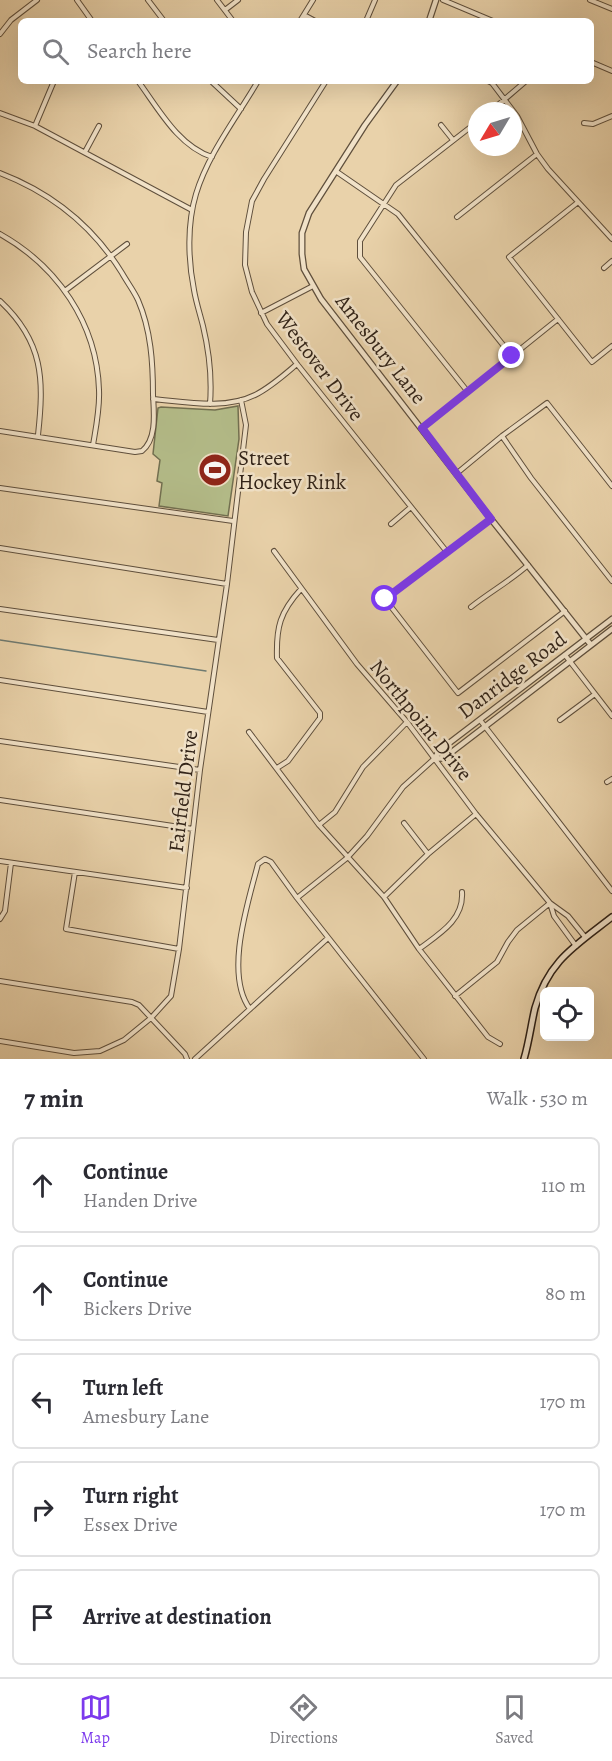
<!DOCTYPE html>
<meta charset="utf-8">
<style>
body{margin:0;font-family:Alegreya,serif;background:#f2f2f3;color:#2b2b33}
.controls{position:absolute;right:18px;bottom:18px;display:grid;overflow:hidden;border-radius:9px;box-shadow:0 6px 24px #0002}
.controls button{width:54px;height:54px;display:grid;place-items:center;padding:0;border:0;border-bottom:2px solid #e1e1e2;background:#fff;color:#2b2b33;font:30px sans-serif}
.compass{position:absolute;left:468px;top:102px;width:54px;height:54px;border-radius:50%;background:#fff;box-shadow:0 6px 24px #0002;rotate:232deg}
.stop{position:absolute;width:18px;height:18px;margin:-14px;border:4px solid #7c3aed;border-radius:50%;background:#fff}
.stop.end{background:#7c3aed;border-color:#fff;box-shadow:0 2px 6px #0008}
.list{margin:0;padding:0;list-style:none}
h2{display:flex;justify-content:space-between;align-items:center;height:78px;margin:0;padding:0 24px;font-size:26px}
h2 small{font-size:20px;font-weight:400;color:#7c7c81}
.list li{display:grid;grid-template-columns:39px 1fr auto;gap:18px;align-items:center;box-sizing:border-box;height:96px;margin:0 12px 12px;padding:0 12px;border:2px solid #e1e1e2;border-radius:9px}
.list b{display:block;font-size:22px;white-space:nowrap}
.list p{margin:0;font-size:20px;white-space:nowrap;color:#7c7c81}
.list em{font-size:20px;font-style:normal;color:#7c7c81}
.icon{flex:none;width:33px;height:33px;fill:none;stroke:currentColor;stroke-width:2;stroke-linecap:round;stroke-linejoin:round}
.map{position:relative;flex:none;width:612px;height:1059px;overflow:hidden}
.search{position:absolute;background:#fff;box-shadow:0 6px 24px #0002;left:18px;right:18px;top:18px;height:66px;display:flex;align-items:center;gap:15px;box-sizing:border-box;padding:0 21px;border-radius:9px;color:#7c7c81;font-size:22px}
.sheet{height:618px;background:#fff}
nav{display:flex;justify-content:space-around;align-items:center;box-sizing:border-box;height:84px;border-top:2px solid #e1e1e2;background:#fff;font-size:16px;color:#7c7c81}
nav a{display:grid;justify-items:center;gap:3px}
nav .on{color:#7c3aed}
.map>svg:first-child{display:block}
</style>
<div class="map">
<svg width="612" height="1059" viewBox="0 0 612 1059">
<rect width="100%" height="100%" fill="#e9d2aa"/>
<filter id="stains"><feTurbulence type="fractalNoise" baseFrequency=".00333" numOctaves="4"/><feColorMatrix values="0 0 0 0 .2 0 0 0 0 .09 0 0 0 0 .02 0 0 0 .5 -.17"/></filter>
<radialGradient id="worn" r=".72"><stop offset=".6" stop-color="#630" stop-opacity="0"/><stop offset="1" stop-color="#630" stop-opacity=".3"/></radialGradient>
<path fill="#b4bd8a" stroke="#727051" stroke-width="1.5" d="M238,406L239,439L228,516L159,506L162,483L157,481L160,460L153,454L158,408L161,407L215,410Z"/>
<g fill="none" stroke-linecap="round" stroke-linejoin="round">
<path stroke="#6f7b72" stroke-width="1.5" d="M0,640L206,671"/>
<g stroke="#5f4f3c" stroke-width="6">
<path id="minor" d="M77,0L92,21
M148,0L164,21
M217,0L233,21
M443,0L493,21
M590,0L612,9
M225,10L238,0
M304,15L315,21
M300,21L313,0
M366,21L375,0
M0,34L11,20L37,0
M591,62L612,71
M138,81C158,108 178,146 212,157
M211,81L241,109
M326,81L264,179L252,201L246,232L245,265L252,292L267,324L297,364L447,552
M488,81L492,83L517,116L537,154L548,169L612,239
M491,111L526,81
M0,113L35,126L192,210
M584,123L593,124L612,116
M441,125L453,140
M35,126L54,81
M85,152L99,126
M337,172L398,214L512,356
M0,173C52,193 93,226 122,273C127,282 134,291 138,300C151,330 153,363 153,395C154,413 157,439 142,451L135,452L0,431
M577,203L509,257L592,362L612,346
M457,217L537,154
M0,234C57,266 97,323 99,390C100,408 96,427 93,445
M604,268L612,261
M66,290L127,244
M0,301C44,342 44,380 38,435
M261,313L313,286
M468,392L360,257V241L396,185L477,122
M153,399C186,402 225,410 255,395C271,387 284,375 297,364
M210,404C212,378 209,351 203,326C200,314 196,302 194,290C188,260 187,224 196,194C208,154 237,117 258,81
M422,428L558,319
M502,436L531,478L612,581
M456,474L502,436L547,403L612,486
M0,488L233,521
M491,519L385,599L458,693L565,611
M391,524L411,507
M0,548L227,584
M274,551L357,664L407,722L476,814L550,903L517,930L508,942L497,962L455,996
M471,607C490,592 510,581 528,565
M0,609L218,640
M565,655L612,716
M0,680L208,712
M480,720L612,891
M560,720L595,694
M249,732L319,825L384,897L419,949L488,1037L500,1044
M0,741L200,770
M277,768L288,761L320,718V713L277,658C276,627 280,612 301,589
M607,782L612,779
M0,800L193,829
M404,823L428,854
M319,825L335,812L363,767L407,722
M0,861L187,888
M75,872L66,929L179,949
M384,897L428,854L476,814
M297,898L347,858L367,836L403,787L434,759
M0,919L5,911L11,863
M576,946L554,916L550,903L568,916L585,937
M419,949C439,934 464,920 462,892
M0,981L132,1002L139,1005L185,1054L187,1059
M250,1009C224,974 248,903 258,864L265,859L271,862L297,898L424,1059
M0,1041L74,1053L100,1051L124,1040L151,1018L171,996L179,949L200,770L227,584L246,425L241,400
M195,1059L328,938"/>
</g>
<g stroke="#5f4f3c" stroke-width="7">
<path id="tertiary" d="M429,21L436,0
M397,81L365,125L309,213L302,233V254L304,269L321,299L491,519L591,645
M434,759L440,750L612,619
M434,759L444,758L612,629"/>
</g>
<g stroke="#312318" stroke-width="8">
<path id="secondary" d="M524,1059C529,1042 531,1025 535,1008C548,961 575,946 612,917"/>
</g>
<use href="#minor" stroke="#f1e2c8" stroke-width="4"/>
<use href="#tertiary" stroke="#f1e2c8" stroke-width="4.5"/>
<use href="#secondary" stroke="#f1e2c8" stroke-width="5"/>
</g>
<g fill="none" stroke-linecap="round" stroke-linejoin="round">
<path stroke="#7c3aed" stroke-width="8" d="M385,599L491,519L422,428L512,356"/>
</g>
<defs>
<g id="stadium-disc" transform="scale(1.725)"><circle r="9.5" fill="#8f2418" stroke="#f1e2c8"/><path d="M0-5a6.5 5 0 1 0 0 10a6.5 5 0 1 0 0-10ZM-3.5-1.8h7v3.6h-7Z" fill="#fff"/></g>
</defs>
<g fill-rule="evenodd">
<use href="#stadium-disc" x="215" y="470"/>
</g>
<g text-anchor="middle" stroke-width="5" stroke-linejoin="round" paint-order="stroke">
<g font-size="21" fill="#312318" stroke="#f1e2c8">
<text transform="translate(381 349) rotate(52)" y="7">Amesbury Lane</text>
<text transform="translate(320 366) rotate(53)" y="7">Westover Drive</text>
<text transform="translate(512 675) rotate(-37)" y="7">Danridge Road</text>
<text transform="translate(421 720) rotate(51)" y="7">Northpoint Drive</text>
<text transform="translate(183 791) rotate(-83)" y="7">Fairfield Drive</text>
</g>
<g font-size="21" fill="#312318" stroke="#f1e2c8" text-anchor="start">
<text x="238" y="465">Street<tspan x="238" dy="24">Hockey Rink</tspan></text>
</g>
</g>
<rect width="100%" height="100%" filter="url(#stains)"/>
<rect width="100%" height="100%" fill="url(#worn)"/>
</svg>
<div class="controls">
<button><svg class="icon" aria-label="locate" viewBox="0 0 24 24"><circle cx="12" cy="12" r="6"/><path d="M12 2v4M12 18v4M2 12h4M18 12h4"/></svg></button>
</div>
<svg class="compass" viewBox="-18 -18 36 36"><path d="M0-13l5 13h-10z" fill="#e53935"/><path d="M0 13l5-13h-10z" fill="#7c7c81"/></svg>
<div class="stop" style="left:385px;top:599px"></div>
<div class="stop end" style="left:512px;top:356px"></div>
<div class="search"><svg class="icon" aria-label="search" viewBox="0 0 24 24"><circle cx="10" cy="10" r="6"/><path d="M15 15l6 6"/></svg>Search here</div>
</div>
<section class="sheet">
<h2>7 min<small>Walk · 530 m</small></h2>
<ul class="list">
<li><svg class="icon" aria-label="ahead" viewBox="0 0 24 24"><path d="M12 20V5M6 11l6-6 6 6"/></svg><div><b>Continue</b><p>Handen Drive</p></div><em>110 m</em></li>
<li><svg class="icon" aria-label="ahead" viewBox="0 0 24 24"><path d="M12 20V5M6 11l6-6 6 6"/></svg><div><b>Continue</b><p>Bickers Drive</p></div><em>80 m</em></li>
<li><svg class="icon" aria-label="left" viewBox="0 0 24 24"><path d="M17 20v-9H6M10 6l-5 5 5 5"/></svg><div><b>Turn left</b><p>Amesbury Lane</p></div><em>170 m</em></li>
<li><svg class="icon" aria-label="right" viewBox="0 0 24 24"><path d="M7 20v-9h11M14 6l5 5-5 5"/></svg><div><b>Turn right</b><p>Essex Drive</p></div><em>170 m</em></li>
<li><svg class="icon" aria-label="arrive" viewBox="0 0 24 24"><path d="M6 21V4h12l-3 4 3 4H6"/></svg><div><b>Arrive at destination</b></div></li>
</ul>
</section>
<nav>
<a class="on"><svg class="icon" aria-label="map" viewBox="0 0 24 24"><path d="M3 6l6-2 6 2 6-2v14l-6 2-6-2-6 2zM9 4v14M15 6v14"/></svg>Map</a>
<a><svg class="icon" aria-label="directions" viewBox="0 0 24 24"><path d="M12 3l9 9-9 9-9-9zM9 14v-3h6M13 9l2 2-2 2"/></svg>Directions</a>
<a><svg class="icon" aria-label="saved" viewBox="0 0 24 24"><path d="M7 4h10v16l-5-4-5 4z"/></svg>Saved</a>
</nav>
